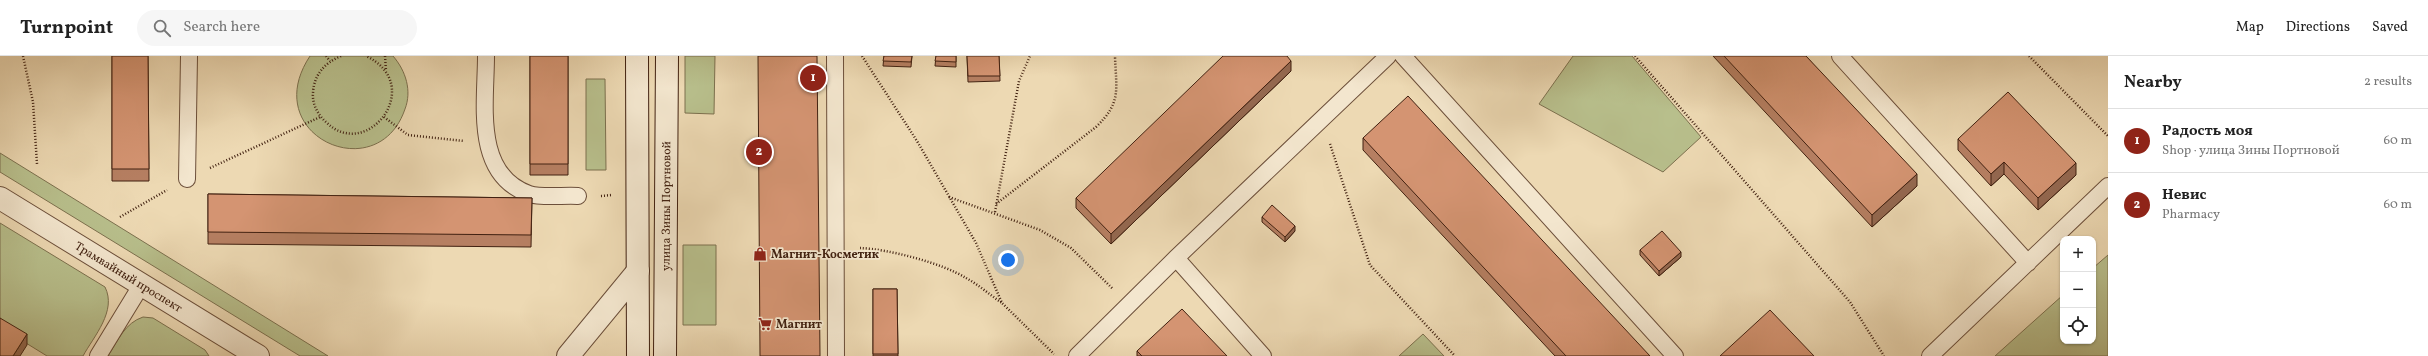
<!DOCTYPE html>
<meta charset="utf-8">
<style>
body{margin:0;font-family:Vollkorn,serif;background:#f6f6f6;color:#222}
.controls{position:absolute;right:12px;bottom:12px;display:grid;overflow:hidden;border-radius:8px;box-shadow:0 1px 3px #0004}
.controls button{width:36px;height:36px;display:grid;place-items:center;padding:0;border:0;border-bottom:1px solid #e0e0e0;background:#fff;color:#222;font:20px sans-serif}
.you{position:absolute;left:1008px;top:204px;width:14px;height:14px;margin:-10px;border:3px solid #fff;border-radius:50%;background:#1a73e8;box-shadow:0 0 0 6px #1a73e833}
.badge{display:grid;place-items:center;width:26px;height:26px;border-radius:50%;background:#8f2418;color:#fff;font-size:13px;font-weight:700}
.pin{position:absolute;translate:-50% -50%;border:2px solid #fff;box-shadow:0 1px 4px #0006}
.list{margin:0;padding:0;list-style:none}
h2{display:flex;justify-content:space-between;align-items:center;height:52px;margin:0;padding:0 16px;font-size:17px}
h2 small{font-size:13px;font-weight:400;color:#767676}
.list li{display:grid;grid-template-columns:26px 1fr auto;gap:12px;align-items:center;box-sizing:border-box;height:64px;padding:0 16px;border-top:1px solid #e0e0e0}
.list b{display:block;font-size:15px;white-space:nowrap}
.list p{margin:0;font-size:13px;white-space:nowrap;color:#767676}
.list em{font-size:13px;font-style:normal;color:#767676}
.icon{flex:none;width:22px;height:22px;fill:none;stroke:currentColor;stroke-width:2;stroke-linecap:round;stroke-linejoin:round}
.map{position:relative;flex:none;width:2108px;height:300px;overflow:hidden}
header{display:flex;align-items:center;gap:24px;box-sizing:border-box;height:56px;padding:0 20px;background:#fff;border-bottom:1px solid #e0e0e0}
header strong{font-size:19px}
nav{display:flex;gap:22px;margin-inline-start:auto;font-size:14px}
.search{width:280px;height:36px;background:#f6f6f6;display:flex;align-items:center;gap:10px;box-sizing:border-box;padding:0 14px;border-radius:22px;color:#767676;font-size:15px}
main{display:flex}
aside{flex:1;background:#fff}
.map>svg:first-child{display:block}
</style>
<header>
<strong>Turnpoint</strong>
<div class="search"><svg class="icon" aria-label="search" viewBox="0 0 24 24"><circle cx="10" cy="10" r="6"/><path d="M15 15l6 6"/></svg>Search here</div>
<nav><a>Map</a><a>Directions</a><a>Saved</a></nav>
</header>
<main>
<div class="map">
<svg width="2108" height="300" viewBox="0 0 2108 300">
<rect width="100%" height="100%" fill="#edd9b3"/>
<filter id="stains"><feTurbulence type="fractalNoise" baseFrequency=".005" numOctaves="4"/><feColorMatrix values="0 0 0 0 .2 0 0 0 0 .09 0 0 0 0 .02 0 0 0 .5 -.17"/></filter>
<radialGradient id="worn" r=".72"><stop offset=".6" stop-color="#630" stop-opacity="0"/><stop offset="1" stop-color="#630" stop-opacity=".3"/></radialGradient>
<path fill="#b8bf8c" stroke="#7c704e" d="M310,0H393C406,15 412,35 405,53C378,133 257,80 310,0Z
M685,0H715L714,58L685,57Z
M1573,0H1632L1701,81L1663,116L1539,48Z
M586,23H605L606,114H586Z
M0,97L328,300H300L0,116Z
M0,167L105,231C117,255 94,280 83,300H47L0,271Z
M683,189H716V269H683Z
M2108,199V300H1995L2063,239V285H2093V212Z
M143,261L153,262L205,294L209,300H108C118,284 125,267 143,261Z
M1423,278L1444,300H1399Z"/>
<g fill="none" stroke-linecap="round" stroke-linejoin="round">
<g stroke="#6c4f3a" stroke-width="18">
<path id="service" d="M486,0C486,47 473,118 529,138C541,142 565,139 578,140
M835,0L836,300
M1403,0L1675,300
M1840,0L2028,207
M187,123L189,0
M1176,202L1263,300
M98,300L142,228
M1077,300L1176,202L1388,0
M1930,300L2108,130"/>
</g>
<g stroke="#6c4f3a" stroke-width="24">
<g id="tertiary">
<path id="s1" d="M0,142L258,300"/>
<path d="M568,300L638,215"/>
</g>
</g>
<g stroke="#412111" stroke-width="24">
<g id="secondary">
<path d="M637,0L638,300"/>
<path id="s2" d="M665,300L667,0"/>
</g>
</g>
<path stroke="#412111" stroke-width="2.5" stroke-dasharray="1 2" stroke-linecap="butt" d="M23,0L33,46L37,108
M326,0L330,5
M341,0C325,7 314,18 313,37C312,48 318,59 326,66C367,107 427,29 366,0
M385,0L386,15
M862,0L917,85L976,187L1002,247L1054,298
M1635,0L1850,246L1884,300
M2029,0L2108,80
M384,61L408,79L464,85
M1330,88L1370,209L1455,300
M210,112L320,61
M601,140L612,139
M949,141L1040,174L1071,192L1113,233
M996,148L1096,71C1122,46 1116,34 1115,0
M995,156L1019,25L1030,0
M120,161L167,134
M860,192C888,193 942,207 966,222C979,229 990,239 1002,247"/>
<use href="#service" stroke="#f3e6ce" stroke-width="16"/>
<use href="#tertiary" stroke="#f3e6ce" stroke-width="22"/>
<use href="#secondary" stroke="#f3e6ce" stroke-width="22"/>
</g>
<path fill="#b67f62" stroke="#412111" d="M112,0H148L149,125H112Z
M530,0H568V119H530Z
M884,0H912L911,11L883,10Z
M936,0H956V11L935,10Z
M967,0H999L1000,25L968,26Z
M1713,0H1806L1917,130L1872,171Z
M1291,15L1111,188L1076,152V142Z
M1363,82L1650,300H1555L1363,94Z
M1958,83L2076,119L2038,154L2004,118L1991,130L1958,94Z
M208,138L532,142L531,191L208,188Z
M1262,161L1295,175L1285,186L1262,166Z
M1640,194L1681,201L1659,220L1640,199Z
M873,233H897L898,300H873Z
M1137,295L1227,300H1137Z"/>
<path fill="#946850" stroke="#412111" d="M1291,5V15L1111,188V178Z
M2004,106V118L1991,130V118Z
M2076,107V119L2038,154V142Z
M1917,118V130L1872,171V159Z
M1295,170V175L1285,186V181Z
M1681,196V201L1659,220V215Z
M27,278V289L20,300H13Z"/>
<path fill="#d49472" stroke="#412111" d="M112,0H148L149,113H112Z
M530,0H568V108H530Z
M758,0H817L820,300H760Z
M884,0H912L911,6L883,5Z
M936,0H956V6L935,5Z
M967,0H999L1000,20H968Z
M1223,0H1287L1291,5L1111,178L1076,142Z
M1724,0H1806L1917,118L1872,159Z
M2008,36L2076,107L2038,142L2004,106L1991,118L1958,83Z
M1408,40L1650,300H1566L1363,82Z
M208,138L532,142L531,179L208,176Z
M1272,149L1295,170L1285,181L1262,161Z
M1662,175L1681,196L1659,215L1640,194Z
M873,233H897L898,298H873Z
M1182,253L1227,300H1142L1137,295Z
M1770,254L1814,300H1720Z
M0,262L27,278L13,300H0Z"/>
<defs>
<g id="shop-bare" transform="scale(1.08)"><path d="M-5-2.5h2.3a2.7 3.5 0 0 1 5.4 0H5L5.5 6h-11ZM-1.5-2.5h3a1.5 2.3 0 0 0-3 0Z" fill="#8f2418" stroke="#f3e6ce" stroke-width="2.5" paint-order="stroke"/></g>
<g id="supermarket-bare" transform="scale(1.08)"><path d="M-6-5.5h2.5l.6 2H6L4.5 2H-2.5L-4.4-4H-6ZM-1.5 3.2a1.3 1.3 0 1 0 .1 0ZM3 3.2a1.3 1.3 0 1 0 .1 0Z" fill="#8f2418" stroke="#f3e6ce" stroke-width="2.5" paint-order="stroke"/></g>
</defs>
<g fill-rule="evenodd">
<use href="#shop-bare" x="760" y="198"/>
<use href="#supermarket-bare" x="765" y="268"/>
</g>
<g text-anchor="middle" stroke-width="3.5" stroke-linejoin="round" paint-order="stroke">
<g font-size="12" fill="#412111" stroke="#f3e6ce">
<text dy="4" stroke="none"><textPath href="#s2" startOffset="150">улица Зины Портновой</textPath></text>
<text dy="4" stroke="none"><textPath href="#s1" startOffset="151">Трамвайный проспект</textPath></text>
</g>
<g font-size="12" font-weight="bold" fill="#412111" stroke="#f3e6ce" text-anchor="start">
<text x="771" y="202">Магнит-Косметик</text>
<text x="776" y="272">Магнит</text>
</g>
</g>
<rect width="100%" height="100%" filter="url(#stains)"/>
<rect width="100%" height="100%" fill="url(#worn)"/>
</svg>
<div class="controls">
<button>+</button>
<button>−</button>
<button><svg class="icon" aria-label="locate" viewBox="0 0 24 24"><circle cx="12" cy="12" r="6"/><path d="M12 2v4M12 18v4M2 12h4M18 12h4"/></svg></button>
</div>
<div class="you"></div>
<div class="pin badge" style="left:813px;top:22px">1</div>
<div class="pin badge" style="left:759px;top:96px">2</div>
</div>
<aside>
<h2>Nearby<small>2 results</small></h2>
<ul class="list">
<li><span class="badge">1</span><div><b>Радость моя</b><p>Shop · улица Зины Портновой</p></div><em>60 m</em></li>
<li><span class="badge">2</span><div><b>Невис</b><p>Pharmacy</p></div><em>60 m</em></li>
</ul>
</aside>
</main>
